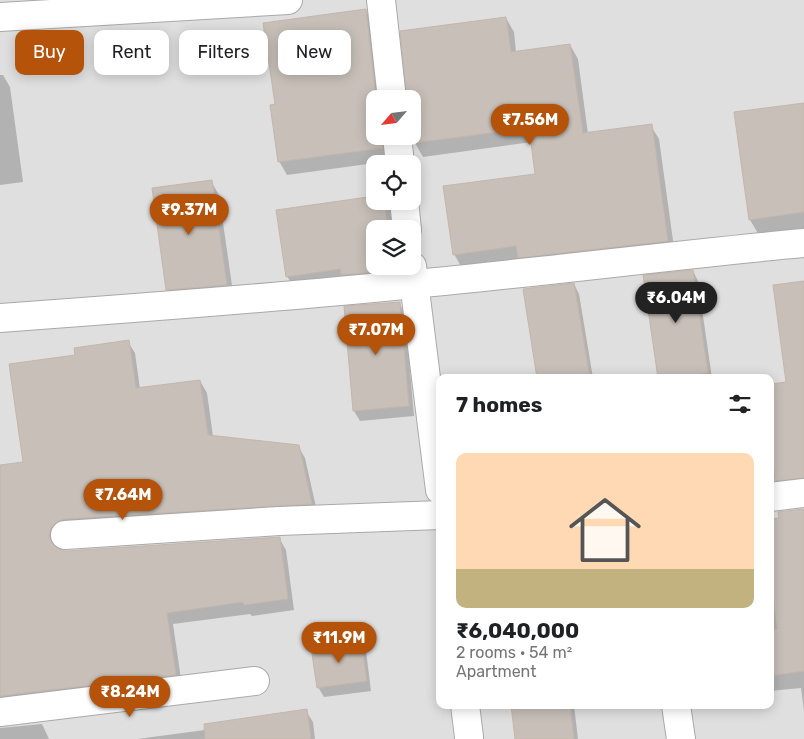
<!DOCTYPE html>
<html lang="en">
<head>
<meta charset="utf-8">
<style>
	body { margin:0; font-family:Rubik,sans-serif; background:#f2f2f2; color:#202124; height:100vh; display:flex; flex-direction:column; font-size:19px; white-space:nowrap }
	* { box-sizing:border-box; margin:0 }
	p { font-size:16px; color:#757577 }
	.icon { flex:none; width:28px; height:28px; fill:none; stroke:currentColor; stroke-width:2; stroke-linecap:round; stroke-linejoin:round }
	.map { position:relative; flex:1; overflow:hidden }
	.panel { position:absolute; left:436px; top:374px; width:338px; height:335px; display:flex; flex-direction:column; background:#fff; border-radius:10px; box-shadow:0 2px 12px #0003 }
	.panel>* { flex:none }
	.hud { position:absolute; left:15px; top:30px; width:346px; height:45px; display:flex; gap:10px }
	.needle { width:32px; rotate:242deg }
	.buttons { position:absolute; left:366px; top:90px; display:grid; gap:10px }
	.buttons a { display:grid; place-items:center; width:55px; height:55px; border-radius:10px; background:#fff; box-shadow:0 2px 12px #0003; font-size:25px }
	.price { position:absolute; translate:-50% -42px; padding:0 11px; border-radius:18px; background:#b45309; color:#fff; font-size:16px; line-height:32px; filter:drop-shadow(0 1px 2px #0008) }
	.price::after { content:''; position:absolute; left:50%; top:30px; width:15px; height:11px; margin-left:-8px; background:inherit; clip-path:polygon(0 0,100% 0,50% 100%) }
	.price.selected { background:#222; color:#fff }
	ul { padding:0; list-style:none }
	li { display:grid; align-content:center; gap:10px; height:265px; padding:0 20px }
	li+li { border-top:1px solid #e0e0e0 }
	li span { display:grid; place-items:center; height:155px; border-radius:10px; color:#555 }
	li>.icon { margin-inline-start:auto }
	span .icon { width:90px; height:90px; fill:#fffc; stroke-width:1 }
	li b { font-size:21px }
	h2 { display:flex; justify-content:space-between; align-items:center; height:60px; padding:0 20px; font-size:21px }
	.tag { padding:0 18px; border-radius:10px; background:#fff; box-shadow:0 2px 12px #0003; font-size:18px; line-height:45px }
	.tag.selected { background:#b45309; color:#fff }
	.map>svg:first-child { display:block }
	.residential { fill:#e0dfdf; fill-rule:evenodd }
	.shadow { fill:#0003 }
	.building { fill:#c7bfb8; stroke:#c4b6ab }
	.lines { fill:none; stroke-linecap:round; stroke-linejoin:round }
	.minor-casing { stroke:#a9a9a9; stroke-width:30 }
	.minor { stroke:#fff; stroke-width:28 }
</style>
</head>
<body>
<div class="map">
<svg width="804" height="739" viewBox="0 0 804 739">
	<rect width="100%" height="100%" fill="#f2efe9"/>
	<path class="residential" d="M0,0h804v739h-804zM375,99h37v37h-37zM375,164h37v37h-37zM375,229h37v37h-37zM440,378h330v327h-330z"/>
	<g class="shadow">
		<path d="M366,11l8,13 8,75h-7v37h22l-7,25 -103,14 -8,-14 -3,-56z"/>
		<path d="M506,18l8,14 2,20 54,-7 8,14 10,75 63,-8 8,13 16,116 -213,13 -8,-14 82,-79 -4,-33 -109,15 -8,-14 -3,-8v-36z"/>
		<path d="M0,75h3l7,12 13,95 -23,3z"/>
		<path d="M804,104v124l-45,7 -9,-15z"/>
		<path d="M211,181l8,14 15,104 -58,5 -8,-14z"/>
		<path d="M375,197v4h10l5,9 3,19h-18v37h23l3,18 -106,6 -8,-14z"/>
		<path d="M693,271l5,10 14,97h-53z"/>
		<path d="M804,282v211l-19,2 -9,-15 -6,-61v-34l18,-1z"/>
		<path d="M574,284l5,10 14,84h-54z"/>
		<path d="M399,303l6,10 9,103 -54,5 -6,-10z"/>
		<path d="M128,342l7,11 5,36 60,-8 7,12 6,43 85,10 7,12 13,58 -261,25 -1,7 9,4 214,-14 7,12 8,60 -42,6 -2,-2 -77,10 9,62 -182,24v-244l24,-3 52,-107z"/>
		<path d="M804,510v201l-3,-23 -31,3v-171l10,-2z"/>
		<path d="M360,642l6,9 5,40 -47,6 -6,-10z"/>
		<path d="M512,705h62l4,34h-62z"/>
		<path d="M306,711l7,11 2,17h-178l113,-15z"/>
		<path d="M42,724l7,15h-49v-11z"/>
	</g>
	<g class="building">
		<path d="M366,9l10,90 -1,37h7l1,12 -105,14 -8,-57 5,-1 -12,-81z"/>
		<path d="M506,17l5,35 59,-8 13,89 69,-9 16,117 -150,17 -2,-12 -63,9 -10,-69 92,-12 -6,-46 -115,15 -2,-44h-5l-7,-68z"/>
		<path d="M804,103v109l-55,8 -15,-108z"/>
		<path d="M212,180l15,105 -61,5 -14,-102z"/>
		<path d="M375,196v5h9l4,28h-13v43l-34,3 -1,-6 -54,8 -10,-67z"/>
		<path d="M693,270l15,103 -36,5h-14l-15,-103z"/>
		<path d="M804,281v197l-29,3 -5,-50v-47l16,-2 -13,-97z"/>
		<path d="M574,283l16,95h-53l-14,-89z"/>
		<path d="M400,302l9,104 -56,5 -9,-105z"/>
		<path d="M129,340l7,48 64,-8 8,55 91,10 13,59 -248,15 -7,3 -6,6 -2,8 3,7 6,6 8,2 214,-14 8,62 -44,6 -1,-3 -76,11 9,62 -176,21v-231l23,-3 -14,-98 66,-9 -1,-7z"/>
		<path d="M804,509v162l-34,5v-46l7,-1 -7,-53v-57l9,-1 -1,-6z"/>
		<path d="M361,640l6,41 -50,7 -6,-41z"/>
		<path d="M511,705h59l4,34h-59z"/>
		<path d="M307,709l4,30h-106l-1,-15z"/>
	</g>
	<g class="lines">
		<defs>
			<g id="minor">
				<path d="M381,0l11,99"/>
				<path d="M0,17l288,-17"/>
				<path d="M397,136l3,28"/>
				<path d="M404,201l3,28"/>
				<path d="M412,266l28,224"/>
				<path d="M0,318c138,-10 275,-20 413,-34 130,-12 260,-29 391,-41"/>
				<path d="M770,497l34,-4"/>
				<path d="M65,535l214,-14 161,-6"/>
				<path d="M465,705l4,32"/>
				<path d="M676,705l5,34"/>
				<path d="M0,712l255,-31"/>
			</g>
		</defs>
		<use href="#minor" class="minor-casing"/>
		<use href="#minor" class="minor"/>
	</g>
</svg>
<div class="buttons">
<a><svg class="needle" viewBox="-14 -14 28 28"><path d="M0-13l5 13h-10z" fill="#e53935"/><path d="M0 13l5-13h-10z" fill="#757577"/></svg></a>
<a><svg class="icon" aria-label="locate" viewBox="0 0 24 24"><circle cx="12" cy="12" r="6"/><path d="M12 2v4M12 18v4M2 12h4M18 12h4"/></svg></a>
<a><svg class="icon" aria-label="layers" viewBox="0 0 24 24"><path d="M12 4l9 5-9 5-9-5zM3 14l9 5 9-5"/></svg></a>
</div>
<b class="price" style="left:530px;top:146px">₹7.56M</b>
<b class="price" style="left:189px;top:236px">₹9.37M</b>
<b class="price selected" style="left:676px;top:324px">₹6.04M</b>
<b class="price" style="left:376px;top:356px">₹7.07M</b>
<b class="price" style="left:123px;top:521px">₹7.64M</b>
<b class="price" style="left:339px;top:664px">₹11.9M</b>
<b class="price" style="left:130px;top:718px">₹8.24M</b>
<div class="hud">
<a class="tag selected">Buy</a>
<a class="tag">Rent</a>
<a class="tag">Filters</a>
<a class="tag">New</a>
</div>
<section class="panel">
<h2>7 homes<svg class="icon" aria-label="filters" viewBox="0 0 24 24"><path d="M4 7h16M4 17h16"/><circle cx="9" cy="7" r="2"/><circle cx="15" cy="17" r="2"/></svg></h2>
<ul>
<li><span style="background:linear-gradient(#ffd9b3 75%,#c2b280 0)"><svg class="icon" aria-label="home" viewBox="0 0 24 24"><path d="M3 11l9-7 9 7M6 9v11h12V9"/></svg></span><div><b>₹6,040,000</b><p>2 rooms · 54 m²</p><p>Apartment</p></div></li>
</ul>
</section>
</div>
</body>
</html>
